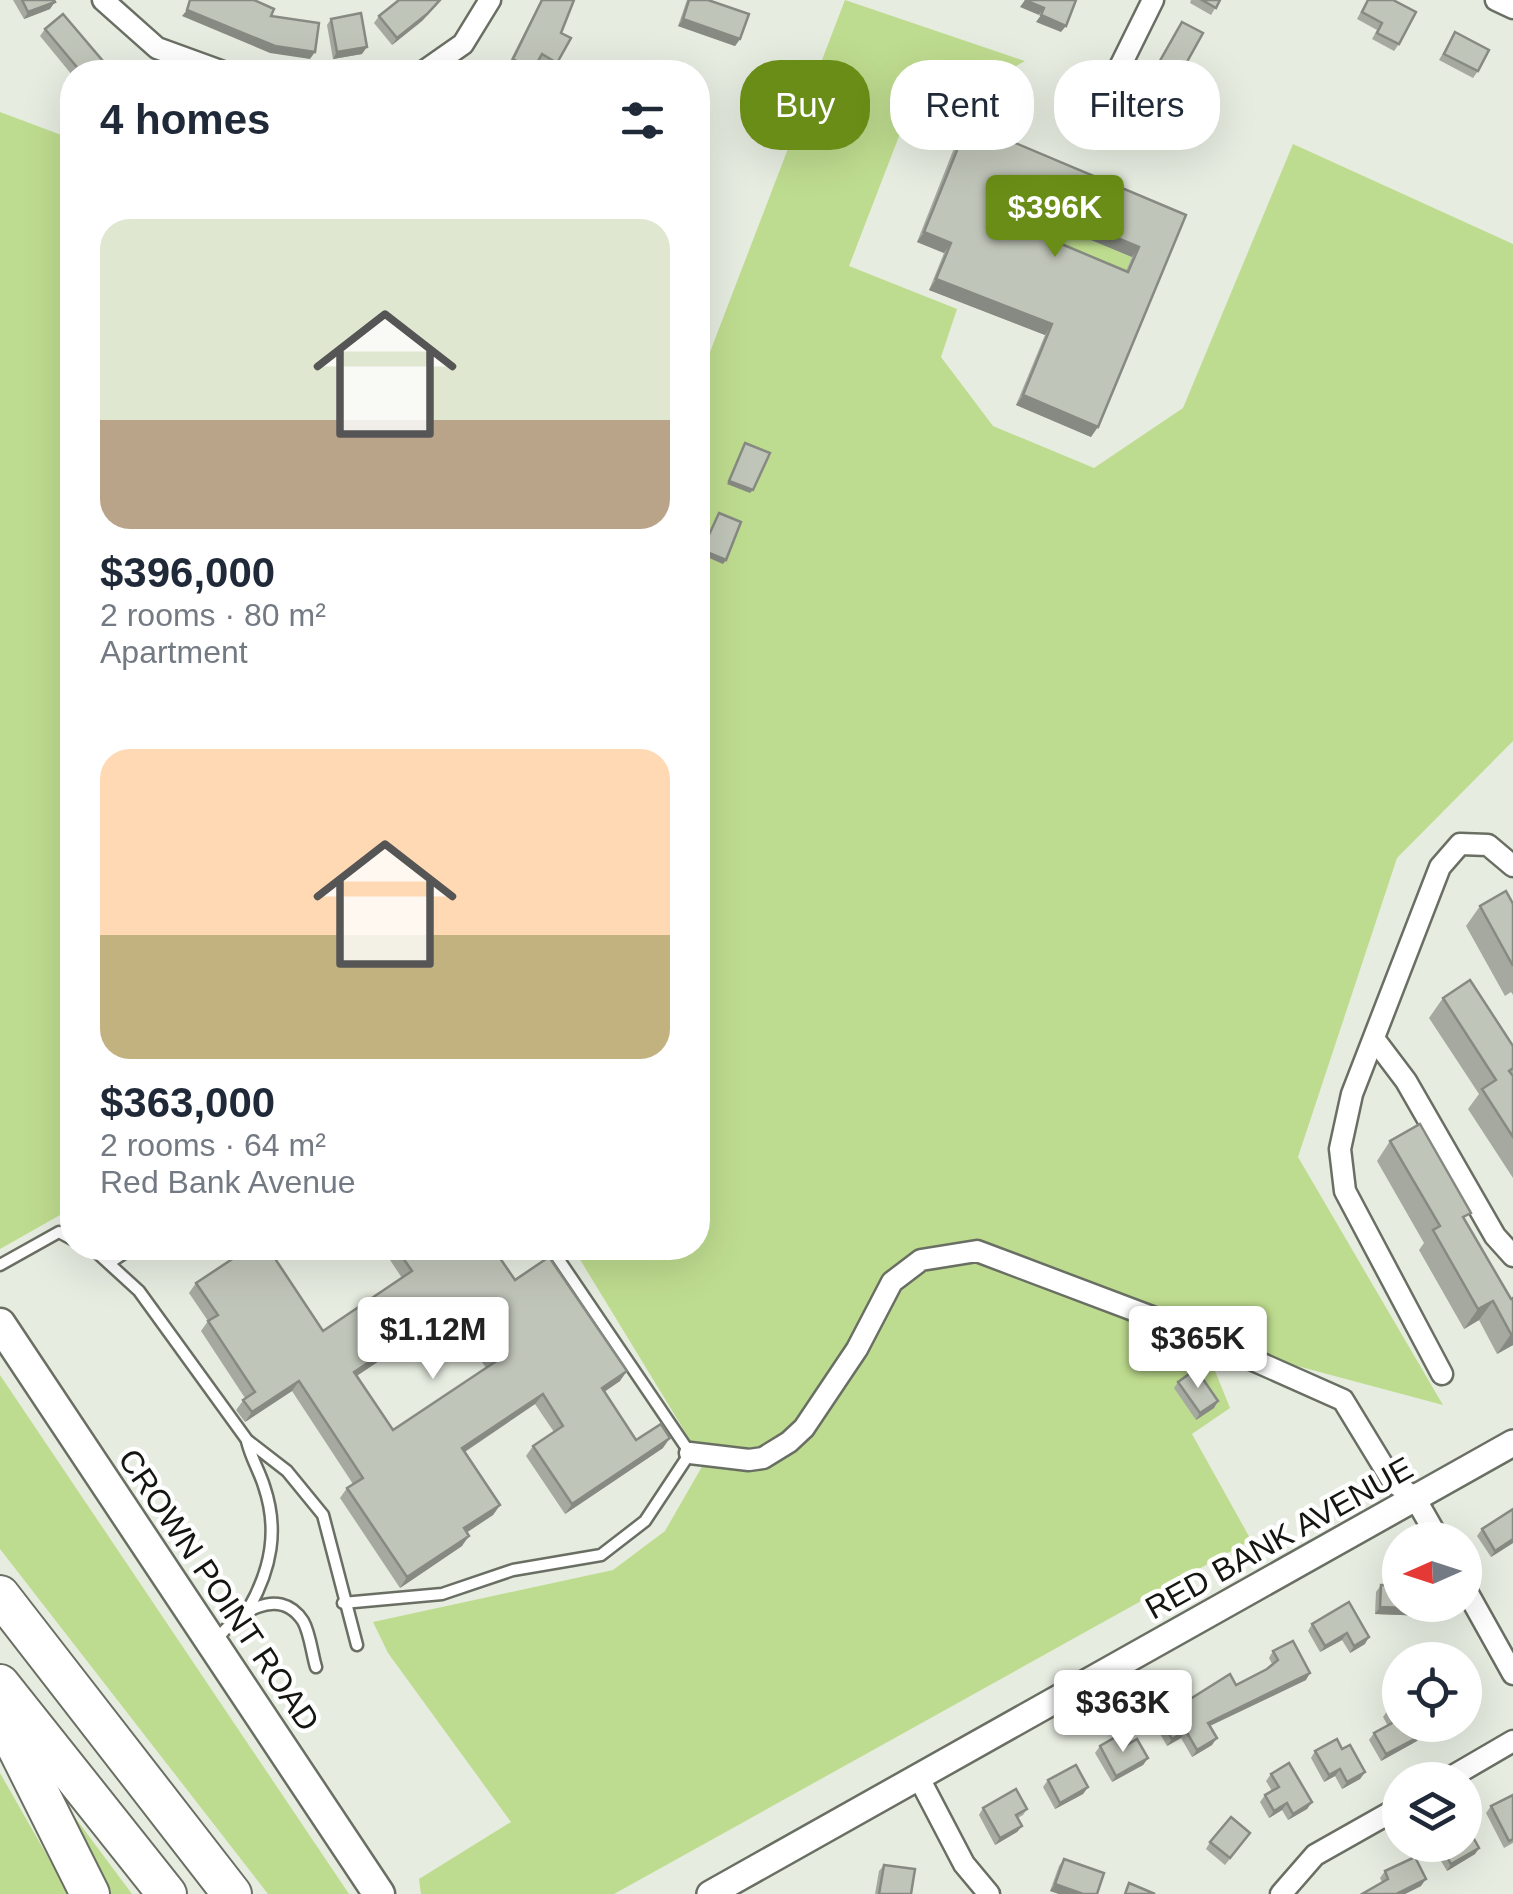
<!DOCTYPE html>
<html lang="en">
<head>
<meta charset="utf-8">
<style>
	body { margin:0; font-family:Helvetica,sans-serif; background:#f2f2f3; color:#1f2937; height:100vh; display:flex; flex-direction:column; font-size:38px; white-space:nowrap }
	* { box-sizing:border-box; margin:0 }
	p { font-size:32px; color:#747a83 }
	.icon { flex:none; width:55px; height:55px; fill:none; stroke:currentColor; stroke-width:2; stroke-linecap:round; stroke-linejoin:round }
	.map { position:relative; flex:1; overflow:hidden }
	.details { position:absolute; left:60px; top:60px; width:650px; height:1200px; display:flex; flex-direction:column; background:#fff; border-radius:40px; box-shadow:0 10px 40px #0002 }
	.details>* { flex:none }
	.guide { position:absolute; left:740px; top:60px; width:622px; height:90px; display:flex; gap:20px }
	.needle { width:65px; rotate:267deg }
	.fabs { position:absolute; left:1382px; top:1522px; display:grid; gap:20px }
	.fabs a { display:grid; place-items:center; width:100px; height:100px; border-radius:50%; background:#fff; box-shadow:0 10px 40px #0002; font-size:50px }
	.price { position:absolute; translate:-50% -85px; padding:0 22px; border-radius:10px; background:#fff; color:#222; font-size:32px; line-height:65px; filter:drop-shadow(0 2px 5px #0008) }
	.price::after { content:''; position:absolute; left:50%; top:60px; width:30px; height:22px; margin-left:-15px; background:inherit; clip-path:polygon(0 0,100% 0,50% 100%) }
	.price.on { background:#698d16; color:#fff }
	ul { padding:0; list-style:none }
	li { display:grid; align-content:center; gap:20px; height:530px; padding:0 40px }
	li span { display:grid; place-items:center; height:310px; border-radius:30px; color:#555 }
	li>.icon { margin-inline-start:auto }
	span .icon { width:180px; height:180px; fill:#fffc; stroke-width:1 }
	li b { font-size:42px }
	h2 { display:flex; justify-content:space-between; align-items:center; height:120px; padding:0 40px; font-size:42px }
	.chip { padding:0 35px; border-radius:40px; background:#fff; box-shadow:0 10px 40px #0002; font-size:35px; line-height:90px }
	.chip.on { background:#698d16; color:#fff }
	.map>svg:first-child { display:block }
	.green { fill:#bedc8f }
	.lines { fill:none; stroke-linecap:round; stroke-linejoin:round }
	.service-casing { stroke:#6a6f64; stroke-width:15 }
	.minor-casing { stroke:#6a6f64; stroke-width:25 }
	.tertiary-casing { stroke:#6a6f64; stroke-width:30 }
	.secondary-casing { stroke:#6a6f64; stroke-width:35 }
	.motorway-casing { stroke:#6a6f64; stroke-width:42 }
	.service { stroke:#fff; stroke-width:10 }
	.minor { stroke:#fff; stroke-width:20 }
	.tertiary { stroke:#fff; stroke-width:25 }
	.secondary { stroke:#fff; stroke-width:30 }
	.motorway { stroke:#fff; stroke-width:38 }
	.wall { fill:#a5a99f; fill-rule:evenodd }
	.shaded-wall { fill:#868a82 }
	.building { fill:#c0c5b9; stroke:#868a82; stroke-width:2.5; fill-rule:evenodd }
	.labels { text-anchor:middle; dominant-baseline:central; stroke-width:9; stroke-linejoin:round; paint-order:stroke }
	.street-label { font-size:32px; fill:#141611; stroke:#fff }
</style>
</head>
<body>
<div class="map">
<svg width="1513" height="1894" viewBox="0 0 1513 1894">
	<rect width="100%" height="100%" fill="#e6ece0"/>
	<g class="green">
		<path d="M845,0l180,61 -124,70 -52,135 108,43 -16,48 52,69 101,42 89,-60 110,-264 220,100v497l-116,117 -99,299 145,248 -240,-64 27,67 -38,26 59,106 -637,354h-193l-2,-15 92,-57 -123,-169 -15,-31 240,-52 52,-39 39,-68 -131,-215h125v-890l12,-6z"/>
		<path d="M0,112l72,27v1047l-10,7 7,17 -69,39z"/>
		<path d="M1062,228l70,29 -11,26 -70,-29z"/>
		<path d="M0,1375l349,519h-81l-268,-345z"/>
		<path d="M0,1773l69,121h-69z"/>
		<path d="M56,1792l76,102h-23z"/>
	</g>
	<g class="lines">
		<defs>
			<g id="service">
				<path d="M92,1248l47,43 108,149 40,31 36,44 34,130"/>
				<path d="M109,1263l23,-15"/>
				<path d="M0,1265l59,-33 13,7"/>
				<path d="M247,1441c4,17 12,29 17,45 15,44 7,83 -15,122"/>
				<path d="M343,1603l99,-9 71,-24 88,-15 44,-34 45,-68 -139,-205"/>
				<path d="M217,1639c18,-23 61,-56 86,-18 7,12 9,33 13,46"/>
			</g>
			<g id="minor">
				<path d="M103,0l54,48 66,24"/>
				<path d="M1496,0l17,8"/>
				<path d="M423,72l40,-28 27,-44"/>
				<path d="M1103,101l50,-101"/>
				<path d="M1375,1040l31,41 89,155 18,20"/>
				<path d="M1442,1374l-97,-183 -5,-42 12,-55 88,-227 20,-23 28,1 25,21"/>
				<path d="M690,1453l59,7 14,-2 26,-16 15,-14 53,-79 35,-67 29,-22 56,-9 204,77 162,72 50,82 22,16 24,42"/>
				<path d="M1465,1588l48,86"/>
				<path d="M919,1778l45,86 25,30"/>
				<path d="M1446,1780l67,-39"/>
				<path d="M1281,1894l34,-39 85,-48"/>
			</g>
			<path id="tertiary" d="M710,1894l803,-451"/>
			<path id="secondary" d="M0,1324l379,570"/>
			<g id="motorway">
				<path d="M0,1595l232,299"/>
				<path d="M0,1684l167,210"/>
				<path d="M0,1714l90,180"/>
			</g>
		</defs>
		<use href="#service" class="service-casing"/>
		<use href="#minor" class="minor-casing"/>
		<use href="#tertiary" class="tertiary-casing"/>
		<use href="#secondary" class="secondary-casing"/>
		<use href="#motorway" class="motorway-casing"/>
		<use href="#service" class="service"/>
		<use href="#minor" class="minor"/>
		<use href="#tertiary" class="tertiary"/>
		<use href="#secondary" class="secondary"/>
		<use href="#motorway" class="motorway"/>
	</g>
	<g class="wall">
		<path d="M13,0h41l-4,9 -26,10z"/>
		<path d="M399,0h42l-19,21 -30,24 -18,-22 5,-7z"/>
		<path d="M541,0h33l-13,33 -4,30 -5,7 -14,-8 -7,10h-10l-13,-7z"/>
		<path d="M687,0h21l32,39 -5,7 -57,-20z"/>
		<path d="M1191,0h29l-9,15 -21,-12z"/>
		<path d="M1367,0h26l6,44 -5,7 -22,-12 5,-9 -20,-11z"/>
		<path d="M331,19l31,35 -29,5 -6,-34z"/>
		<path d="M1182,22l-4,56 -5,7 -21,-12z"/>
		<path d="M45,29l58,32 16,11h-47v3l-32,-39z"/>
		<path d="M1455,32l23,39 -5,7 -34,-18z"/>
		<path d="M968,123l218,92 -95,222 -75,-32 29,-70 -116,-45 15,-37 -27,-11 43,-109zM1065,229l67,28 -6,14 -67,-28z"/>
		<path d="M1513,904v91l-2,-3 -6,4 -39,-70 14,-20z"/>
		<path d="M1443,998l70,48v132l-45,-69 11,-15 -50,-76z"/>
		<path d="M1390,1141l75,80 46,78 2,46 -16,9 -18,-34 -15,9 -45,-79 5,-7 -47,-82z"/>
		<path d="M382,1248h111l22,32 105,101 -16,11 32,48 27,8 -98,66 -39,-58 7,-10 21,-14 -19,-28 -70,48 35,53 -7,10 -26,17 -5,14 -62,42 -60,-90 7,-10 6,-4 -61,-93 -47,31 -9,-12 9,-12 -44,-67 7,-10 -19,-28 7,-10 127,48 79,-53zM450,1314l36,54 -93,62 -36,-54 34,-23 3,5 13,-9 7,-11z"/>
		<path d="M1178,1382l40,19 -4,7 -18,12 -22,-32z"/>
		<path d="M1482,1529l31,14 -22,14 -14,-21z"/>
		<path d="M1381,1585l49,24 -4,7 -51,-2 1,-22z"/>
		<path d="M1349,1602l16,42 -15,9 -8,-13 -22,12 -12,-21 4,-7z"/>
		<path d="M1273,1651l33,29 -96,46 2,19 -20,12 -11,-19 -14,8 -12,-21 5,-7 76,-33 31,-16 5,-5 -3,-6z"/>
		<path d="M1388,1710l29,31 -36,20 -12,-21 5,-7 14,-7 -5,-9z"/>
		<path d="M1100,1746h25l23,12 -5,7 -31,17 -17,-29z"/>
		<path d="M1342,1749l23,23 -5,7 -18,10 -7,-13 -11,6 -13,-24 4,-7z"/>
		<path d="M1271,1774l41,28 -5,7 -19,11 -6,-10 -13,8 -9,-16 5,-7 7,-4 -6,-10z"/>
		<path d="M1048,1780l40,7 -5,7 -28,15 -12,-22z"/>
		<path d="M1513,1795v48l-9,5 -18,-35 5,-7z"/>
		<path d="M983,1808l44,1 -4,6 -5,3 4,8 -5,6 -22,13 -16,-30z"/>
		<path d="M1250,1833l-25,32 -19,-16 4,-7z"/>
		<path d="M1439,1845h26l14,3 -4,6 -28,17 -12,-20z"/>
		<path d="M1064,1859l33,35h-38l-9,-3 9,-25z"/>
		<path d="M884,1865l27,29h-36l4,-23z"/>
		<path d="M1385,1871l36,15 -16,8h-43l20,-12 -2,-4z"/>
	</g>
	<g class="shaded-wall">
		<path d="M440,0h1l-19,21 -30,24 5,-7z"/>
		<path d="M1025,0l19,8 -5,7 -19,-8z"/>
		<path d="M55,2l-5,7 -26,10 4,-7z"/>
		<path d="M187,10l128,42 -5,7 -40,-6 -88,-37z"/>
		<path d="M1041,15l25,11 -5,6 -25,-10z"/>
		<path d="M683,19l57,20 -5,7 -57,-20z"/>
		<path d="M367,47l-5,7 -29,5 4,-7z"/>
		<path d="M1069,218l70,29 -7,10 -70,-29z"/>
		<path d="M924,232l27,11 -7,10 -27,-11z"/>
		<path d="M936,279l116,45 -7,11 -116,-45z"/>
		<path d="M1023,395l75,32 -7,10 -75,-32z"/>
		<path d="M729,481l24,9 -3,3 -23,-9z"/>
		<path d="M702,550l24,10 -3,4 -23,-10z"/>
		<path d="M1493,1301l-14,19 -15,9 14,-20z"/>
		<path d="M457,1304l-7,10 -46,30 8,-10z"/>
		<path d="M1513,1333v12l-16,9 14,-20z"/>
		<path d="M414,1338l-7,11 -13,9 7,-11z"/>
		<path d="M398,1343l-7,10 -44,29 7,-10z"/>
		<path d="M627,1371l-7,10 -25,17 7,-10z"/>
		<path d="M299,1381l-7,10 -47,31 7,-10z"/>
		<path d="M543,1394l-8,10 -80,54 7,-10z"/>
		<path d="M1218,1401l-4,7 -18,12 4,-7z"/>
		<path d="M670,1438l-7,10 -98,66 7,-10z"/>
		<path d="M500,1505l-7,10 -36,24 7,-11z"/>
		<path d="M469,1536l-7,10 -62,42 7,-11z"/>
		<path d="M1513,1539v4l-22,14 4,-6z"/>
		<path d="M1380,1607l50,2 -4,7 -51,-2z"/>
		<path d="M1347,1633l-5,7 -22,12 5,-6z"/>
		<path d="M1369,1637l-4,7 -15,9 4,-7z"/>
		<path d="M1310,1673l-4,7 -103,49 5,-6z"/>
		<path d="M1186,1731l-5,7 -14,8 5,-7z"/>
		<path d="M1422,1735l-5,6 -36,20 5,-7z"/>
		<path d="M1217,1738l-5,7 -20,12 5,-7z"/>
		<path d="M1148,1758l-5,7 -31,17 4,-6z"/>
		<path d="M1340,1769l-5,7 -11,6 5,-7z"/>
		<path d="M1365,1772l-5,7 -18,10 5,-7z"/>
		<path d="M1088,1787l-5,7 -28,15 5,-6z"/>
		<path d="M1312,1802l-5,7 -19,11 5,-6z"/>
		<path d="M1287,1803l-5,7 -13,8 5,-7z"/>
		<path d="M1022,1826l-5,6 -22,13 5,-7z"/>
		<path d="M1479,1848l-4,6 -28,17 4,-7z"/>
		<path d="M1426,1879l-5,7 -16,8h-9z"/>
		<path d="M1055,1884l28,10h-24l-9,-3z"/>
	</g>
	<g class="building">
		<path d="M22,0h32l1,2 -27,10z"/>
		<path d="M190,0h64l20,9 -3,7 48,7 -4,29 -40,-6 -88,-36z"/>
		<path d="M399,0h41l-13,14 -30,24 -18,-22z"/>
		<path d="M542,0h32l-13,33 10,5 -14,25 -15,-9 -9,16 -20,-11z"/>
		<path d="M689,0h19l41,14 -9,25 -57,-20z"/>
		<path d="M1025,0h51l-10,26 -25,-11 3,-7z"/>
		<path d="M1202,0h18l-4,8z"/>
		<path d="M1368,0h25l23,12 -17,32 -22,-11 5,-10 -20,-11z"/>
		<path d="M361,13l6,34 -30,5 -6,-33z"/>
		<path d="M63,14l40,47 16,11h-38l-36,-43z"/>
		<path d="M1182,22l21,11 -25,45 -21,-12z"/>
		<path d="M1455,32l34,18 -11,21 -34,-17z"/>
		<path d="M968,123l218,92 -88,212 -75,-32 29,-71 -116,-45 15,-36 -27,-11zM1069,218l70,29 -11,25 -69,-29z"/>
		<path d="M745,443l25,10 -17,37 -24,-9z"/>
		<path d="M719,513l22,9 -15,38 -24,-10z"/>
		<path d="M1506,891l7,13v62l-33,-60z"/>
		<path d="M1470,980l43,66v22l-4,3 4,5v61l-31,-48 14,-9 -53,-82z"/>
		<path d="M1420,1124l51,89 -8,4 48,82 2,-1v35l-2,1 -18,-33 -15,8 -45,-79 7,-4 -50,-85z"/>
		<path d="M249,1248h19l55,83 89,-60 -16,-23h97l22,32 34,-23 78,114 -25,17 34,52 25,-16 9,14 -98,66 -39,-58 30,-20 -20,-32 -81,54 38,57 -36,23 5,8 -62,41 -60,-89 16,-10 -64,-97 -47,31 -9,-12 12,-8 -47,-71 10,-6 -22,-32zM457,1304l38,58 -102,68 -39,-58 44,-29 3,4 13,-9 -2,-4z"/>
		<path d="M1196,1369l22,32 -18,12 -22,-31z"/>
		<path d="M1513,1509v30l-18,12 -13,-22z"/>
		<path d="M1381,1585l19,1v19h30v4l-50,-2z"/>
		<path d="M1349,1602l20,35 -15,9 -7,-13 -22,13 -13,-22z"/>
		<path d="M1293,1641l17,32 -102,50 9,15 -20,12 -11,-19 -14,8 -12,-21 70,-44 6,11 31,-16 11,-9 -5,-9z"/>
		<path d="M1465,1684l9,16 -9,5z"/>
		<path d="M1400,1704v21h17l5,10 -36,19 -12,-21 20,-11 -6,-12z"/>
		<path d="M1119,1735l6,11 12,-7 11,19 -32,18 -16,-30z"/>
		<path d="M1337,1739l5,10 8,-4 15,27 -18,10 -7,-13 -11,6 -14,-24z"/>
		<path d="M1289,1763l23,39 -19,12 -6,-11 -13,8 -9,-16 14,-8 -8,-13z"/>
		<path d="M1076,1765l12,22 -28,16 -12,-23z"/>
		<path d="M1016,1789l11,20 -11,6 6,11 -22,12 -17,-30z"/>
		<path d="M1513,1795v44l-4,2 -18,-35z"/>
		<path d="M1231,1817l19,16 -20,25 -20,-16z"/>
		<path d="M1468,1828l11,20 -28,16 -11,-19h25v-16z"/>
		<path d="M1415,1857l11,22 -30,15h-34l26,-15 -3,-8z"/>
		<path d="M1064,1859l40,14 -7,21h-14l-28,-10z"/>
		<path d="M884,1865l31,4 -4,25h-32z"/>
		<path d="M1129,1883l26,11h-30z"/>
	</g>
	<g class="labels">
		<g class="street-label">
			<text transform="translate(1279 1538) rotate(-29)">RED BANK AVENUE</text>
			<text transform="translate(219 1590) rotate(56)">CROWN POINT ROAD</text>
		</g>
	</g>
</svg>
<div class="fabs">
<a><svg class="needle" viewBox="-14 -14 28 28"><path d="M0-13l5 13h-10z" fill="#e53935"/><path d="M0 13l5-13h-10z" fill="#747a83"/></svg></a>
<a><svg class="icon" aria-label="locate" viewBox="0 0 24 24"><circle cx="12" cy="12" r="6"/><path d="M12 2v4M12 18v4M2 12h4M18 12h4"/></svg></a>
<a><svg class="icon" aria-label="layers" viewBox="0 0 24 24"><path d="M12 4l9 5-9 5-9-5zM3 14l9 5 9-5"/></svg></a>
</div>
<b class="price on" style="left:1055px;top:260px">$396K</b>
<b class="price" style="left:433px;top:1382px">$1.12M</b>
<b class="price" style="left:1198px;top:1391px">$365K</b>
<b class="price" style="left:1123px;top:1755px">$363K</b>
<div class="guide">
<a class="chip on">Buy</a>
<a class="chip">Rent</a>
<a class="chip">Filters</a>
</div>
<section class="details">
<h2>4 homes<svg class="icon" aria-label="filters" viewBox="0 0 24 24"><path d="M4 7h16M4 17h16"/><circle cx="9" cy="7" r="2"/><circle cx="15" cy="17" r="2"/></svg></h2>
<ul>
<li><span style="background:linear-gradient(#dfe7d0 65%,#b9a48a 0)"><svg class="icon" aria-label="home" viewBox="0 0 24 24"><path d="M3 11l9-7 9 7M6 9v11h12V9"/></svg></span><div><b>$396,000</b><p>2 rooms · 80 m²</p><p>Apartment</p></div></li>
<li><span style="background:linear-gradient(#ffd9b3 60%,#c2b280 0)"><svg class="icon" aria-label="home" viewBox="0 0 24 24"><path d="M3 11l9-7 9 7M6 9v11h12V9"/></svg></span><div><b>$363,000</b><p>2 rooms · 64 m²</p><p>Red Bank Avenue</p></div></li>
</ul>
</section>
</div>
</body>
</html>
